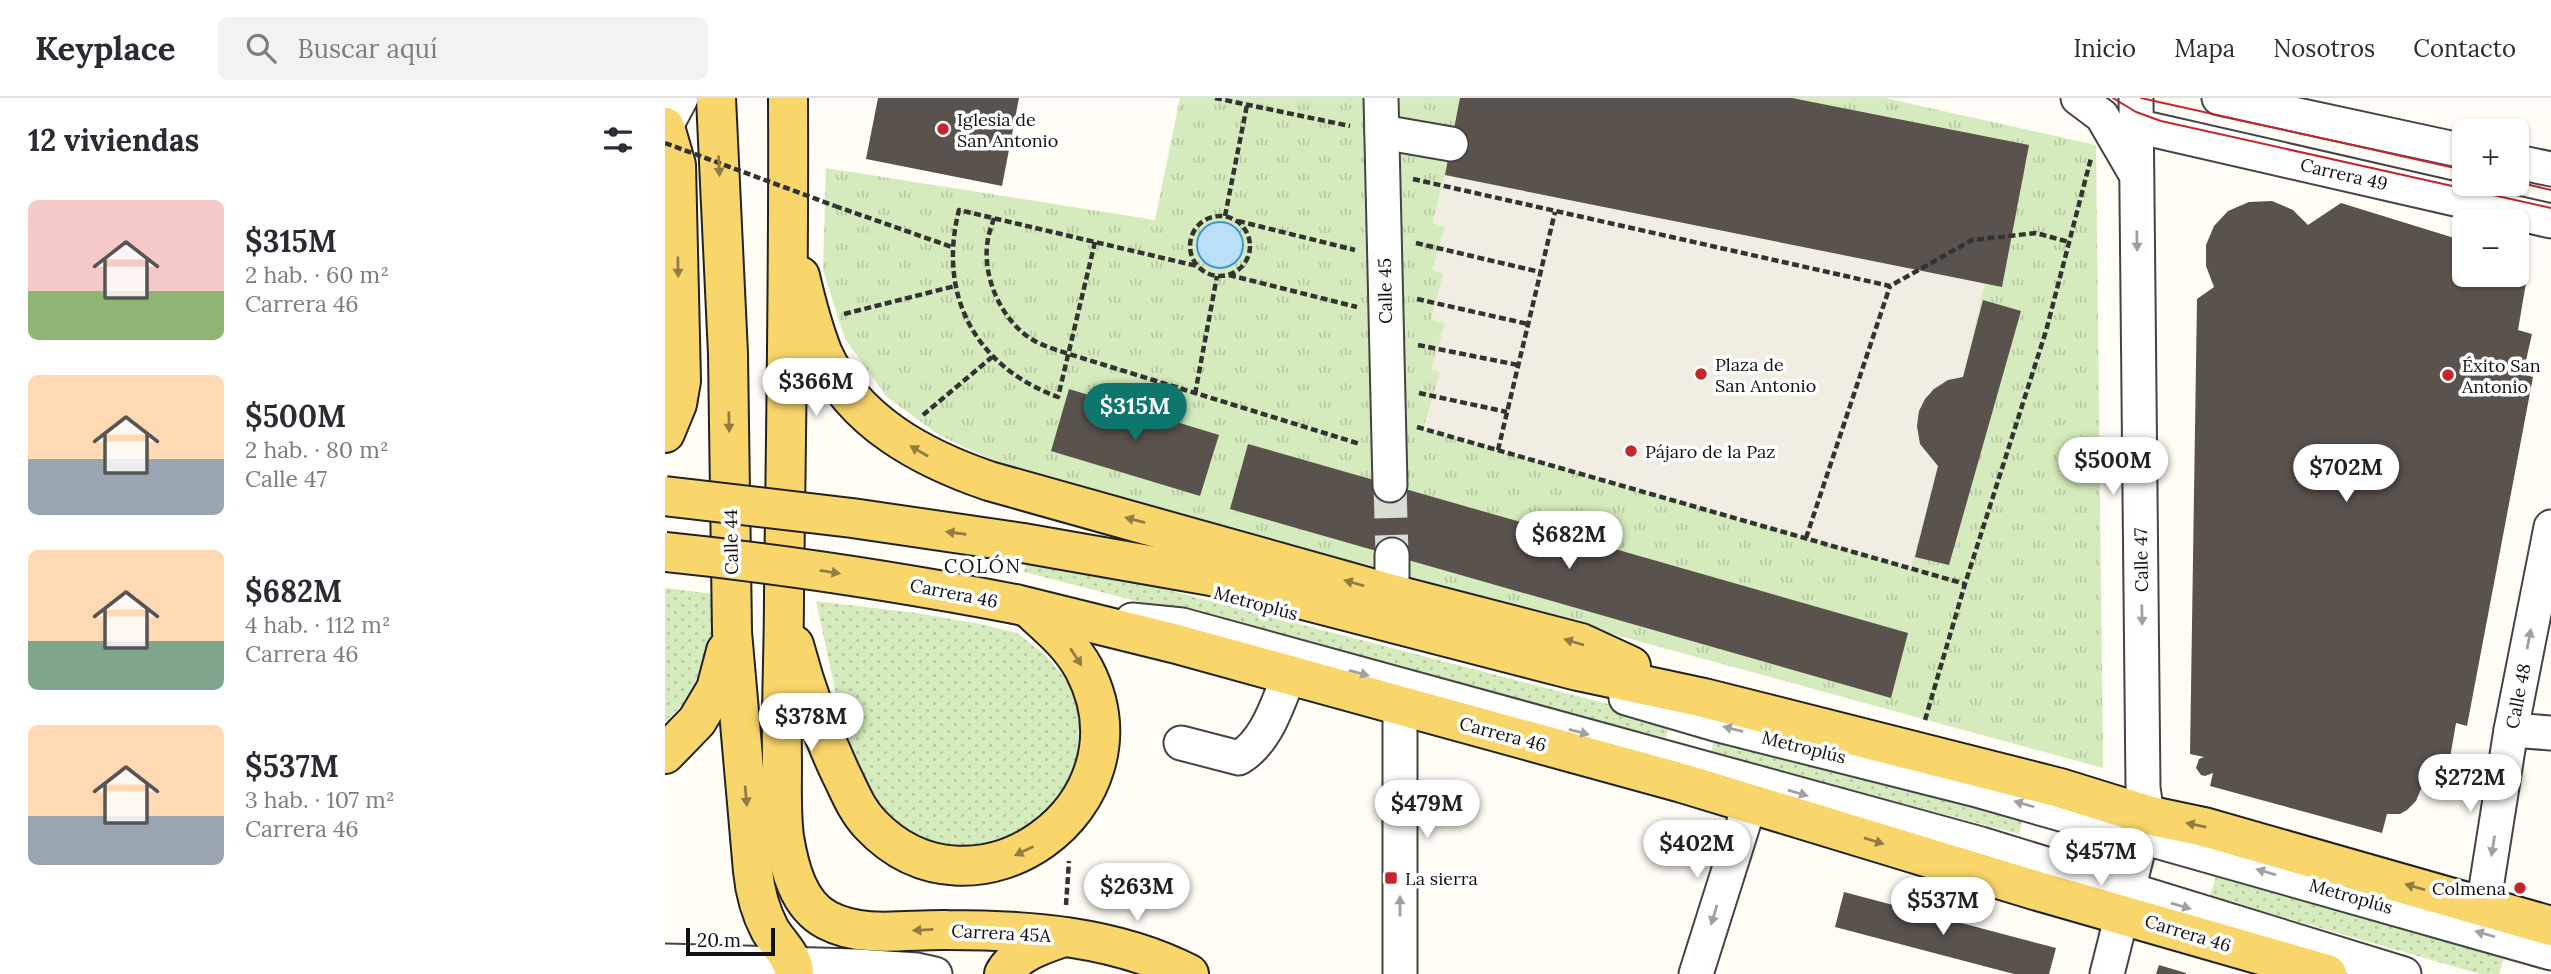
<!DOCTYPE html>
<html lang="es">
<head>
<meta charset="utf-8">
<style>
	body { margin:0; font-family:Lora,serif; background:#f2f2f3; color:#2b2b33; height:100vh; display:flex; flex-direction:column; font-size:26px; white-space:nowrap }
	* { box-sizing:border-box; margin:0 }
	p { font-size:23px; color:#7c7c81 }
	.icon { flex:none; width:38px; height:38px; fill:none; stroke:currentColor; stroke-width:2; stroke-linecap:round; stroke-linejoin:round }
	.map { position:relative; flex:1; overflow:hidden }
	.details { display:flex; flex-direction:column; background:#fff; width:665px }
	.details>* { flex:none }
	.fabs { position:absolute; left:1787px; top:21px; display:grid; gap:14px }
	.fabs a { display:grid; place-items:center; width:77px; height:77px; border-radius:10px; background:#fff; box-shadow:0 2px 5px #0004; font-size:35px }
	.scale { position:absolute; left:21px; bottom:18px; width:89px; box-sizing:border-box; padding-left:7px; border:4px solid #111; border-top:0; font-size:19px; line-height:24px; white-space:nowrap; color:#111; -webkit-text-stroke:5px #fff; paint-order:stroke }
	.price { position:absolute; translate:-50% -60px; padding:0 16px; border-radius:24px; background:#fff; color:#222; font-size:23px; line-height:46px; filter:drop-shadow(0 2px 4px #0008) }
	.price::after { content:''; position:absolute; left:50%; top:42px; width:21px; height:16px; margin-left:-10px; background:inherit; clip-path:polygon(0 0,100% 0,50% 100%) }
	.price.on { background:#0f766e; color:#fff }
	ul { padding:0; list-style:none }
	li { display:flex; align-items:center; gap:21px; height:175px; padding:0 28px }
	li span { display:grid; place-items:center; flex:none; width:196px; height:140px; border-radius:10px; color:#555 }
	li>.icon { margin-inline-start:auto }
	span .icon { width:84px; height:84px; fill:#fffc; stroke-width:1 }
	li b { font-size:30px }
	h2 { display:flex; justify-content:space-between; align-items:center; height:84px; padding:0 28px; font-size:30px }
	header { display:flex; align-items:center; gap:42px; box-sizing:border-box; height:98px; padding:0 35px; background:#fff; border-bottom:2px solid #e1e1e2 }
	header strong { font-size:33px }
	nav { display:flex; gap:38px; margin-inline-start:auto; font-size:24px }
	.search { width:490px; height:63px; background:#f2f2f3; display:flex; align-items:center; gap:18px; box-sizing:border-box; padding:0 24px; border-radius:10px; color:#7c7c81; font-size:26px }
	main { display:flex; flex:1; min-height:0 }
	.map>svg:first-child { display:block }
	.grass { fill:url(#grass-dots) }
	.park { fill:url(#park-tufts) }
	.plaza { fill:#f1ede2 }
	.water { fill:#b9e0f7; stroke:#3f96cf; stroke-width:2 }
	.building { fill:#5a524d }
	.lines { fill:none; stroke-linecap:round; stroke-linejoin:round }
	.minor-tunnel { stroke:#dbdad3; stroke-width:33; stroke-dasharray:33 17; stroke-linecap:butt }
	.minor-casing { stroke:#444; stroke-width:37 }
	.major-casing { stroke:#222; stroke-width:42 }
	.path { stroke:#333; stroke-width:4.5; stroke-dasharray:7 3.5; stroke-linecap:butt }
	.minor { stroke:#fff; stroke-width:33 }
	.major { stroke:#f9d66b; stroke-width:38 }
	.tram { stroke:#c4262e; stroke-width:2 }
	.major-bridge-casing { stroke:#222; stroke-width:42; stroke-linecap:butt }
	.path-bridge { stroke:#333; stroke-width:4.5; stroke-dasharray:7 3.5; stroke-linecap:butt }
	.major-bridge { stroke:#f9d66b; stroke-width:38 }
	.oneway { fill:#917d42 }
	.oneway2 { fill:#a0a0a0 }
	.poi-dot { fill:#c4262e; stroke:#fff; stroke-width:2.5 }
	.labels { text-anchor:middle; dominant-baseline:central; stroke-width:7; stroke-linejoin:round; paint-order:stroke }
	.poi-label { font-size:18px; fill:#111; stroke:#fff; text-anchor:start }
	.street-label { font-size:18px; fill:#111; stroke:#fff }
	.neighbourhood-label { font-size:19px; letter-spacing:2px; fill:#111; stroke:#fff }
</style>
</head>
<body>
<header>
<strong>Keyplace</strong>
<div class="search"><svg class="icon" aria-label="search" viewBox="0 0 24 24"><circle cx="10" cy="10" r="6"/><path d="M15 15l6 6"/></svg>Buscar aquí</div>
<nav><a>Inicio</a><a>Mapa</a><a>Nosotros</a><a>Contacto</a></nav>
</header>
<main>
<section class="details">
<h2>12 viviendas<svg class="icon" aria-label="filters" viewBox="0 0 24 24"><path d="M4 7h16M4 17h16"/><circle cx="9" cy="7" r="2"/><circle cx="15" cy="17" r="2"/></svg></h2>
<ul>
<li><span style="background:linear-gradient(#f6c9c9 65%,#8fb573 0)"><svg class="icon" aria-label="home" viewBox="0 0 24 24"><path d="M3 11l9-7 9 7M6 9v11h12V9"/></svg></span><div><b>$315M</b><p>2 hab. · 60 m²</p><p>Carrera 46</p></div></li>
<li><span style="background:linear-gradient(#ffd9b3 60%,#9aa5b1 0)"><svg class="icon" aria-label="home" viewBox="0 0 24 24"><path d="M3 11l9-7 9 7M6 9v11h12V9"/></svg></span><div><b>$500M</b><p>2 hab. · 80 m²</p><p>Calle 47</p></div></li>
<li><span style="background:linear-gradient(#ffd9b3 65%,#7fa58c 0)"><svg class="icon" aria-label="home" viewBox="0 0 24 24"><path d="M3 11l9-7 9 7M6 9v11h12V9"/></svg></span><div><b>$682M</b><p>4 hab. · 112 m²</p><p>Carrera 46</p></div></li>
<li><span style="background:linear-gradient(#ffd9b3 65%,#9aa5b1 0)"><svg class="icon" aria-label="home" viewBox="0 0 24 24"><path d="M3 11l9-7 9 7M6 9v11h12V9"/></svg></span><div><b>$537M</b><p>3 hab. · 107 m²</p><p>Carrera 46</p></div></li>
</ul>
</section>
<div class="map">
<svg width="1886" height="876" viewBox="0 0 1886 876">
	<defs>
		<pattern id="grass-dots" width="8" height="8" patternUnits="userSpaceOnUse" patternTransform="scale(1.75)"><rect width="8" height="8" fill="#d5ebbd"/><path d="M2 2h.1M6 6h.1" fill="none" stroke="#b6c8a1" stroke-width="1.8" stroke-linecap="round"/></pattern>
		<pattern id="park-tufts" width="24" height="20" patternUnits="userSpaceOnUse" patternTransform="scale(1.75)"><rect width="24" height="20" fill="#d5ebbd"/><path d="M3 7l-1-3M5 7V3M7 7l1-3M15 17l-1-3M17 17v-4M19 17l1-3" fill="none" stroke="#b6c8a1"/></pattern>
	</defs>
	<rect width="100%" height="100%" fill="#fffdf5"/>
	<g class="grass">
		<path d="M364,456l641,166 -4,18 -642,-166z"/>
		<path d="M0,490l57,7 -9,63 -27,43 -21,21z"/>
		<path d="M151,503l100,12 64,11 37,9 27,21 19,21 13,24 11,29 -2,31 -27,55 -107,48 -74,-55 -27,-47z"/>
		<path d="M1051,634l309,80 -6,22 -308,-81z"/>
		<path d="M1553,772l287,84 -6,20h-19l-270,-78z"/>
	</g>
	<path class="park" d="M515,0h705l211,47 7,623 -1044,-285 -57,-18 -63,-30 -52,-38 -42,-58 -22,-69 3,-102 329,52z"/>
	<path class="plaza" d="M780,77l540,108 -22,94 -15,3 -14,9 -9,10 -6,12 -2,15 3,18 18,22 -27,102 -488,-139 17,-57 -9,-3 14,-45 -14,-4 12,-46 -11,-4 13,-43 -13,-4z"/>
	<circle class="water" cx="555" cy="147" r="23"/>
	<g class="building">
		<path d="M213,0h141l-17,88 -136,-27z"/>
		<path d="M795,0h332l237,47 -27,142 -557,-112z"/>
		<path d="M1607,103l21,9 15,15 33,-22 123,38v34h53v-7l11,3 -10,59 14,4 -9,40 10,3 -66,349 -11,-3 -11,64 -22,-3 -7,17 -9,9 -7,4h-13l-5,19 -172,-47 3,-13 -8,3 -4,-1 -5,-7 3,-9 5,-2 -14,-3 7,-455 17,-12 -8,-21v-21l8,-19 14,-15 21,-9z"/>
		<path d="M1318,202l38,11 -72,254 -34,-8 23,-91 -18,-22 -3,-18 2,-15 6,-12 9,-10 14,-9 15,-3z"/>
		<path d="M404,291l150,46 -19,61 -149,-45z"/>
		<path d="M583,346l660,189 -17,65 -661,-189z"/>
		<path d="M1179,794l212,56 -7,26h-35l-179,-47z"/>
		<path d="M1494,867l27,8v1h-30z"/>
	</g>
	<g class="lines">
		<path class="minor-tunnel" d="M725,387l2,70"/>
		<defs>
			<g id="minor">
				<path d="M716,0l9,387"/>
				<path d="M1413,0l24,18 32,55"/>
				<path d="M1554,0l245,53"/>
				<path d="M1471,28l415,95"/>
				<path d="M0,30l16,-30"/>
				<path d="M717,34l69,12"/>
				<path d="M1852,64l34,7"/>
				<path d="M727,457v39"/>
				<path d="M467,522l50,5 799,219 423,130"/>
				<path d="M961,600l89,26 258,65 578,164"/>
				<path d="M735,609v267"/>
				<path d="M1846,632l40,3"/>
				<path d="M516,645l58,15c28,-17 38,-53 50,-82"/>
				<path d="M1818,809l28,-177 40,-203"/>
				<path d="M0,863l191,5 61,4 18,4"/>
				<path d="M1031,876l54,-171"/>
				<path d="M1442,876l40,-159 -4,-27 -7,-690"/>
			</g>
			<g id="major">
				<path d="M51,0l12,256 4,278 21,239c2,21 7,40 17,59 9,15 24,27 24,44"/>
				<path d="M123,0c1,166 -2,331 -4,497 0,56 -3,113 -2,169 0,24 -1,49 2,73 5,30 14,68 43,83 36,19 81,9 120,10 82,0 168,6 242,44"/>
				<path d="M135,178c6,26 13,53 23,78 31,68 99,104 166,127l403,113 189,49 50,23"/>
				<path d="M0,335l12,-29 4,-23 -5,-216 -11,-38"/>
				<path d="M358,445l188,33 367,95 126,27 356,90 87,27 57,12 347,99"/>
				<path d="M350,506l158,39 509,140 349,106 296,85"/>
				<path d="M129,547c12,45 27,87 47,129 9,18 15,35 29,50 104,111 285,-19 214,-155 -13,-24 -33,-41 -53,-59"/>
				<path d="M0,656l32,-33 19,-32 10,-38"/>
				<path d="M339,876c11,-21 39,-30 60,-37"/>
			</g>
		</defs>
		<use href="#minor" class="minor-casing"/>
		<use href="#major" class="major-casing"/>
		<g class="path">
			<path d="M550,0l135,28"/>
			<path d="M748,81l477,107 82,-46 64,-7 33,9"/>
			<path d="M170,108l117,41"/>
			<path d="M560,118l22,-111"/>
			<circle cx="555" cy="148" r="30"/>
			<path d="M329,120c-2,7 -5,14 -6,21 -7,36 13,82 45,101 10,6 24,10 36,14l291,90"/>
			<path d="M573,123l117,29"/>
			<path d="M430,144l-37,155c-82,-30 -121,-101 -99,-187l238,56"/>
			<path d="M751,145l124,29"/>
			<path d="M564,177l128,32"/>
			<path d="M752,201l111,25"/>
			<path d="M179,216l111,-28"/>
			<path d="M753,247l100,20"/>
			<path d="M754,295l88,19"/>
			<path d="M530,296l22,-118"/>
			<path d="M258,317l69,-58"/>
			<path d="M752,329l548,157"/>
			<path d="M833,352l57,-238"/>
			<path d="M1141,440l84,-252"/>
			<path d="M1260,622l40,-136 81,-253 45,-173"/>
			<path d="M401,807l3,-44"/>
		</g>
		<use href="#minor" class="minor"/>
		<use href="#major" class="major"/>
		<g class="tram">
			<path d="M1448,0l23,14 25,9 390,87"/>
			<path d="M1476,0l323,72"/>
			<path d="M1852,84l34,8"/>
		</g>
		<defs>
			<g id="major-bridge">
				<path d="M0,398l187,22 171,25"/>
				<path d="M0,454c118,12 234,30 350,52"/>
			</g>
		</defs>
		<use href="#major-bridge" class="major-bridge-casing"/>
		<path class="path-bridge" d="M0,45l170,63"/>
		<use href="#major-bridge" class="major-bridge"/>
	</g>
	<defs><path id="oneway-solid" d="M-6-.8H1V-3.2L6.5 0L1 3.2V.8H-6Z" transform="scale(1.75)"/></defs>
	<g class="oneway">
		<use href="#oneway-solid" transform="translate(54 68) rotate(87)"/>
		<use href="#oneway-solid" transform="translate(13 169) rotate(89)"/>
		<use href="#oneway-solid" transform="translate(64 324) rotate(89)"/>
		<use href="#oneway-solid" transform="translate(254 353) rotate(-150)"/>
		<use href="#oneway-solid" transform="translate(470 422) rotate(-165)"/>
		<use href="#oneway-solid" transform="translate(291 435) rotate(-172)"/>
		<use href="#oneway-solid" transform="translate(165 474) rotate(9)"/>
		<use href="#oneway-solid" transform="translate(689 485) rotate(-164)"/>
		<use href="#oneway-solid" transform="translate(909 544) rotate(-163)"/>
		<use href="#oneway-solid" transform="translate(411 559) rotate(57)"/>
		<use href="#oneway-solid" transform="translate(81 698) rotate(85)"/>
		<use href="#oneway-solid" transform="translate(1531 727) rotate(-168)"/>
		<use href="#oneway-solid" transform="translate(1209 743) rotate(17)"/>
		<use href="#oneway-solid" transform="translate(359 753) rotate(154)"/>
		<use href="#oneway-solid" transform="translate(1750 789) rotate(-164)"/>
		<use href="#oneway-solid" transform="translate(258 832) rotate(177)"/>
	</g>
	<g class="oneway2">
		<use href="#oneway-solid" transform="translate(1472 143) rotate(89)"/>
		<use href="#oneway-solid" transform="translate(1477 517) rotate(89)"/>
		<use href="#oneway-solid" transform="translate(1864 541) rotate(-79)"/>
		<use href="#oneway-solid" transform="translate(694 575) rotate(15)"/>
		<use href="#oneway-solid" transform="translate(1068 631) rotate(-166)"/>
		<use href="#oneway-solid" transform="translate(914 634) rotate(15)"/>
		<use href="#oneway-solid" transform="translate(1133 695) rotate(16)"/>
		<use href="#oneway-solid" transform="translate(1359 706) rotate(-164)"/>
		<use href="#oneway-solid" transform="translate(1828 748) rotate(99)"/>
		<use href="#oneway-solid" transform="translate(1601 774) rotate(-164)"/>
		<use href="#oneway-solid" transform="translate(735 808) rotate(-90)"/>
		<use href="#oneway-solid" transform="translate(1516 808) rotate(16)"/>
		<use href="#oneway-solid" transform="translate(1049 817) rotate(107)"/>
		<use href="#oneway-solid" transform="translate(1820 836) rotate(-164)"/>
	</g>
	<g class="poi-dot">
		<circle cx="278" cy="31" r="7"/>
		<circle cx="1036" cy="276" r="7"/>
		<circle cx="1783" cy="277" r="7"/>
		<circle cx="966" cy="353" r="7"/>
		<rect x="719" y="773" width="14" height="14" rx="3.5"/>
		<circle cx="1855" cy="790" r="7"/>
	</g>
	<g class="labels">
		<g class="poi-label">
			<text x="292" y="21">Iglesia de<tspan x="292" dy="21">San Antonio</tspan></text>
			<text x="1050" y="266">Plaza de<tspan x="1050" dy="21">San Antonio</tspan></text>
			<text x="1797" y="267">Éxito San<tspan x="1797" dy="21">Antonio</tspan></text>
			<text x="980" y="353">Pájaro de la Paz</text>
			<text x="740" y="780">La sierra</text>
			<text x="1841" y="790" text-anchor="end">Colmena</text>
		</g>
		<g class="street-label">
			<text transform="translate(1679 76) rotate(13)">Carrera 49</text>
			<text transform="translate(720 193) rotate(-91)">Calle 45</text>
			<text transform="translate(66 444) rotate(-91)">Calle 44</text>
			<text transform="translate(1476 462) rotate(-91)">Calle 47</text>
			<text transform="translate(289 495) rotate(11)">Carrera 46</text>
			<text transform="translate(591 505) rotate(15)">Metroplús</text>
			<text transform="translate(1853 598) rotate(-79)">Calle 48</text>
			<text transform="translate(838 636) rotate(15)">Carrera 46</text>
			<text transform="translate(1139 649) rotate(14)">Metroplús</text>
			<text transform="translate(1686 798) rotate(16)">Metroplús</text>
			<text transform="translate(336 835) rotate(3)">Carrera 45A</text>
			<text transform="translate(1523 835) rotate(17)">Carrera 46</text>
		</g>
		<g class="neighbourhood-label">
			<text x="318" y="468">COLÓN</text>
		</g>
	</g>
</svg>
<div class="fabs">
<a>+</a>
<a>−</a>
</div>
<div class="scale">20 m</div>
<b class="price" style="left:151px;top:320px">$366M</b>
<b class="price on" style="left:470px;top:345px">$315M</b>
<b class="price" style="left:1448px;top:399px">$500M</b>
<b class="price" style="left:1681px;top:406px">$702M</b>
<b class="price" style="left:904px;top:473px">$682M</b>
<b class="price" style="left:146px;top:655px">$378M</b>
<b class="price" style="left:1805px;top:716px">$272M</b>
<b class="price" style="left:762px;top:742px">$479M</b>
<b class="price" style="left:1032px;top:782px">$402M</b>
<b class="price" style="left:1436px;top:790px">$457M</b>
<b class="price" style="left:472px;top:825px">$263M</b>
<b class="price" style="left:1278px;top:839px">$537M</b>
</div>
</main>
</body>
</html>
